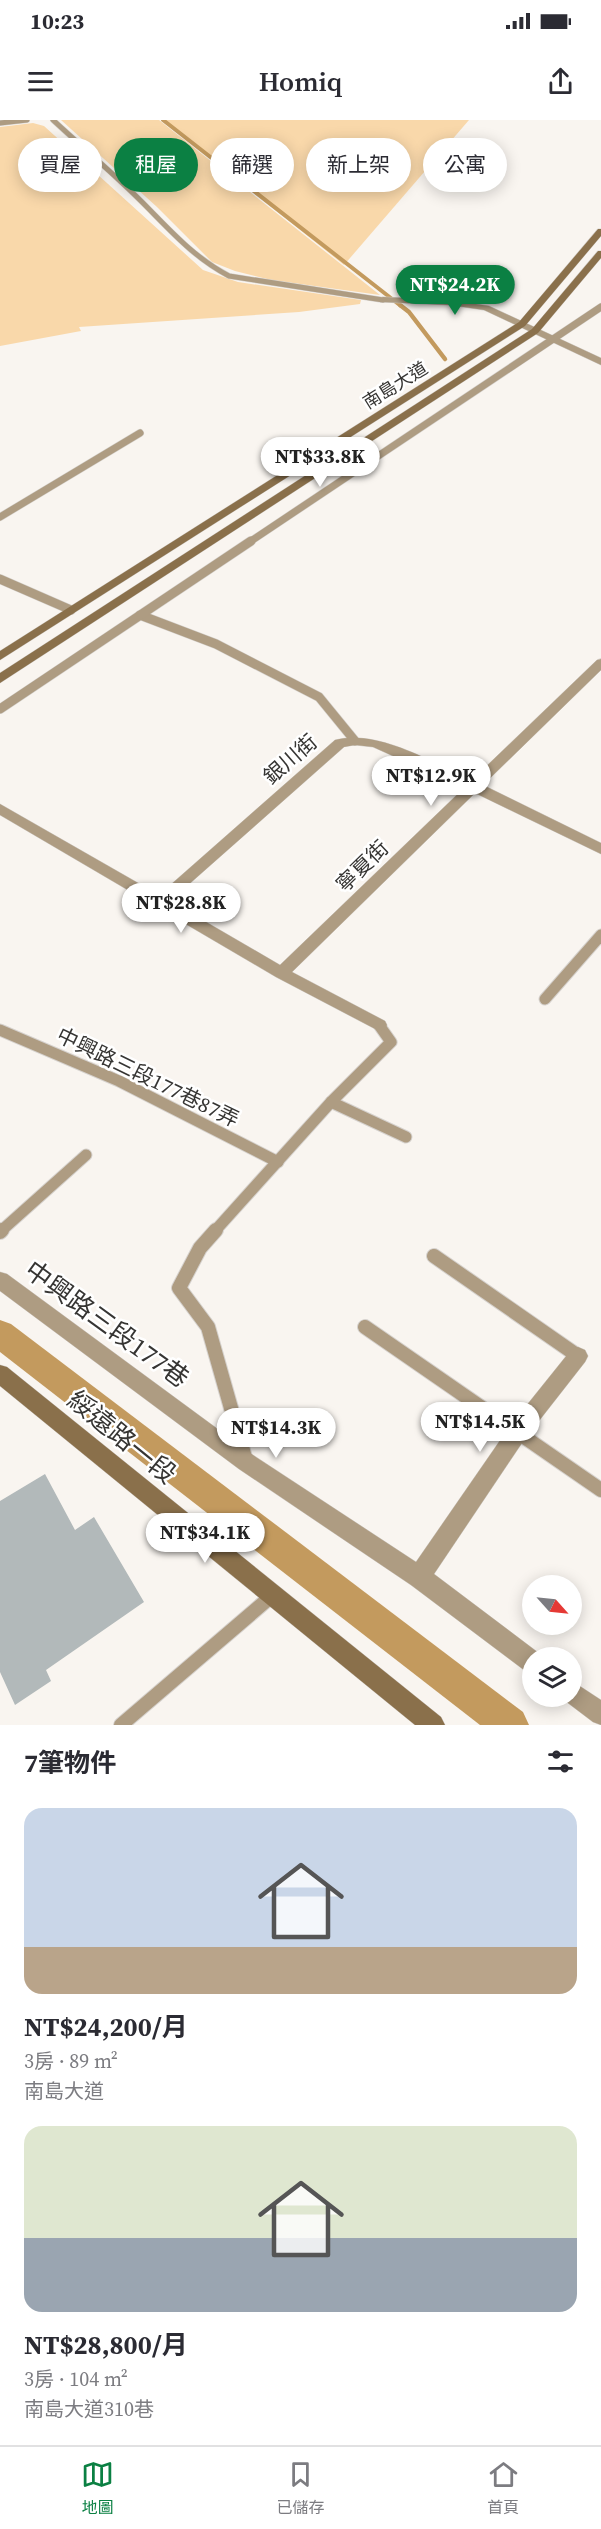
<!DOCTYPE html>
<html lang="zh-TW">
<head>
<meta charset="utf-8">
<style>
	body { margin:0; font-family:"Source Serif 4","Noto Sans TC",serif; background:#f2f2f3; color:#2b2b33; height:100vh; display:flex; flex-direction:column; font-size:22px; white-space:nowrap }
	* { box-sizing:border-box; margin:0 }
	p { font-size:20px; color:#7c7c81 }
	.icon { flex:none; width:33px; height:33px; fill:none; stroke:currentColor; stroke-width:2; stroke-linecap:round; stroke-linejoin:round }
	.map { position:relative; height:1605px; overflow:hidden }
	.drawer { display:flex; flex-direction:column; background:#fff; flex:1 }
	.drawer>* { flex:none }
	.top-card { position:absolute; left:18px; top:18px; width:566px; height:54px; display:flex; gap:12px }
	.needle { width:39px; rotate:117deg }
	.controls { position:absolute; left:522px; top:1455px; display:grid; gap:12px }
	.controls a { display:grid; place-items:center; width:60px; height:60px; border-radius:50%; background:#fff; box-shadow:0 3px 15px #0003; font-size:30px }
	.price { position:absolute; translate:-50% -51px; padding:0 14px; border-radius:21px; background:#fff; color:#222; font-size:20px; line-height:39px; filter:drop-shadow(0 2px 3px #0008) }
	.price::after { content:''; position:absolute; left:50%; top:36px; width:18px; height:14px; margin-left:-9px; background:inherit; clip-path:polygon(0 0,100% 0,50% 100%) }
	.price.current { background:#0b8043; color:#fff }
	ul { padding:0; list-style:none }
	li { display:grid; align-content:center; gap:12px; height:318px; padding:0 24px }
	li span { display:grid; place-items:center; height:186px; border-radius:18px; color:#555 }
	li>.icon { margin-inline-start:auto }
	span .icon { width:108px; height:108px; fill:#fffc; stroke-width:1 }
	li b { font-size:26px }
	h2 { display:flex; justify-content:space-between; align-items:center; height:72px; padding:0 24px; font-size:26px }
	.chip { padding:0 21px; border-radius:27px; background:#fff; box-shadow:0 3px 15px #0003; font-size:21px; line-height:54px }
	.chip.current { background:#0b8043; color:#fff }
	.status { display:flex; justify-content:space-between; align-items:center; height:42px; padding:0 30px; background:#fff; direction:ltr }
	.status svg { height:16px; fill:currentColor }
	header { display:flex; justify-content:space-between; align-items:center; height:78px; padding:0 24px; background:#fff; font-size:27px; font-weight:600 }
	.tab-bar { display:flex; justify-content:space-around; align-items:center; height:84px; border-top:2px solid #e1e1e2; background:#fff; font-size:16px; color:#7c7c81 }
	.tab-bar a { display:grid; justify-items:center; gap:3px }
	.tab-bar .current { color:#0b8043 }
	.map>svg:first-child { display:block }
	.green { fill:#f9d8aa }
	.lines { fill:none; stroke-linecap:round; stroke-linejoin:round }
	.stream-far1 { stroke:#c39a5e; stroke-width:4 }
	.stream { stroke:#c39a5e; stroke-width:4.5 }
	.canal { fill:#c39a5e; fill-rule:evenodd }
	.building { fill:#b2b9ba }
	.lane-far4-casing { stroke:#d6d2ce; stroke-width:6 }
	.lane-far3-casing { stroke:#d6d2ce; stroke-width:8 }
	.lane-far2-casing { stroke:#d6d2ce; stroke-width:10 }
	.lane-far1-casing { stroke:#d6d2ce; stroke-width:13 }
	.lane-casing { stroke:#d6d2ce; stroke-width:16 }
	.street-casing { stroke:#d6d2ce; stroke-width:1 }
	.secondary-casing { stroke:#d6d2ce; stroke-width:1 }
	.lane-far4 { stroke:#ae9c82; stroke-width:5 }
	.lane-far3 { stroke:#ae9c82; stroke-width:7 }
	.lane-far2 { stroke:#ae9c82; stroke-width:9 }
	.lane-far1 { stroke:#ae9c82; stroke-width:11 }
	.lane { stroke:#ae9c82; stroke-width:14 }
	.street { fill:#ae9c82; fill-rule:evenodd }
	.secondary { fill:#8a704b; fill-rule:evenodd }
	.labels { text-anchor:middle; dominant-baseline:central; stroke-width:5; stroke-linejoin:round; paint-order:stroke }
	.far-street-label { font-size:18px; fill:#363533; stroke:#fff }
	.street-label { font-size:21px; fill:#363533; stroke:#fff }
	.near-street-label { font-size:26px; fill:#363533; stroke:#fff }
</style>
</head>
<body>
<div class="status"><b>10:23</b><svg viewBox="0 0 49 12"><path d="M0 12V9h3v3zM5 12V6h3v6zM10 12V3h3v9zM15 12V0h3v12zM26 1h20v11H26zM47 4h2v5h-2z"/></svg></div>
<header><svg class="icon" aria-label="menu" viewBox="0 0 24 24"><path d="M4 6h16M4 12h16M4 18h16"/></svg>Homiq<svg class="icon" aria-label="share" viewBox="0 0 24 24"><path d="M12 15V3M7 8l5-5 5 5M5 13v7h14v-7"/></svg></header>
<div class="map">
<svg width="601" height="1605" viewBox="0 0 601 1605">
	<rect width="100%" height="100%" fill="#f9f5f0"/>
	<g class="green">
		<path d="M61,0h98l221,175 -109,-15 -36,-9 -23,-9 -55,-55z"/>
		<path d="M163,0h306l-125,145z"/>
		<path d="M33,3l11,3 159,144 35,12 123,18 -1,4 -61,8 -220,15 2,4 -81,15v-219z"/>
	</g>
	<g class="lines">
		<path class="stream-far1" d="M163,0l238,186"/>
		<path class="stream" d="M400,185l9,7 36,47"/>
		<path class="canal" d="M0,1200l11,4 512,388 6,13h-49l-480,-373z"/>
	</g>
	<path class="building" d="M45,1354l30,56 19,-13 50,85 -98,68 5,11 -36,24 -15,-33v-171z"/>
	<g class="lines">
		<defs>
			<g id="lane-far4">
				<path d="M53,0c29,27 60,53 89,82 28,28 51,55 87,74l154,24"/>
				<path d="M0,3l27,-3"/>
			</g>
			<g id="lane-far3">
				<path d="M0,397l140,-84"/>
				<path d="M248,423l353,-236"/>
			</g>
			<g id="lane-far2">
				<path d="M0,459l71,31"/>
				<path d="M140,495l76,29 103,53 36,44"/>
				<path d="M0,589l251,-168"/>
			</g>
			<g id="lane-far1">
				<path d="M545,879l56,-64"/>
				<path d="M0,910l119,51 159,81"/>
				<path d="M331,982l75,35"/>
				<path d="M0,1112l86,-77"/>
				<path d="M214,1112l117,-130 60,-60 -12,-17"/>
			</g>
			<g id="lane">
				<path d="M216,1110l-16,18 -21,40 29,39 38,134"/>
				<path d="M0,1112l2,-2"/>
				<path d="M434,1136l144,100"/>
				<path d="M365,1207l236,163"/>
				<path d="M121,1605l153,-131"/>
			</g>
			<g id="street">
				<path d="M383,177l67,3 39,6 112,52v7l-117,-55 -34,-5 -70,-3 -1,-2z"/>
				<path d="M601,539v11l-118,115 118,58v11l-126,-61 -183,179 93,49 2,4 -2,4 -6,2 -103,-54 -276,-162v-11l159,91 176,-155c44,-11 97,23 137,40l125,-120zM355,625l18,2 91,41 -184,177 -110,-64 174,-154z"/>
				<path d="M0,1152l7,2 246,181 163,107 94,-136 61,-76 7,-3 7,3 3,6 -3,6 -61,78 -90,134 106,80 1,4h-9v15l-8,-3 -113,-85 -172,-116 -239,-178z"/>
				<path d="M572,1561l29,19v25l-8,-3 -29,-22 -2,-4h10z"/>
			</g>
			<g id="secondary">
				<path d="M598,109h3v7l-76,90 -525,334v-9l519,-329z"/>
				<path d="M598,131h3v7l-63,75 -538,350v-10l532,-344z"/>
				<path d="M0,1245l7,2 434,350 4,8h-30l-415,-339z"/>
			</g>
		</defs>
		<use href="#lane-far4" class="lane-far4-casing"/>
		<use href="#lane-far3" class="lane-far3-casing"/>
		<use href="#lane-far2" class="lane-far2-casing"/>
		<use href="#lane-far1" class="lane-far1-casing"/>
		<use href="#lane" class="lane-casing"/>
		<use href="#street" class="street-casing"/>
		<use href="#secondary" class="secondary-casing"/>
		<use href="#lane-far4" class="lane-far4"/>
		<use href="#lane-far3" class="lane-far3"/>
		<use href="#lane-far2" class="lane-far2"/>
		<use href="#lane-far1" class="lane-far1"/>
		<use href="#lane" class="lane"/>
		<use href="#street" class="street"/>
		<use href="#secondary" class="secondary"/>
	</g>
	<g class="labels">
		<g class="far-street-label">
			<text transform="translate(395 265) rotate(-32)">南島大道</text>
		</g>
		<g class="street-label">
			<text transform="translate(290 639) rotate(-41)">銀川街</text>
			<text transform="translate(362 746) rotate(-44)">寧夏街</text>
			<text transform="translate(148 957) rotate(26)">中興路三段177巷87弄</text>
		</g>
		<g class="near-street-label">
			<text transform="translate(107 1204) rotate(36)">中興路三段177巷</text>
			<text transform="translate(122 1317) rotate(39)">綏遠路一段</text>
		</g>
	</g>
</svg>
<div class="controls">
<a><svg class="needle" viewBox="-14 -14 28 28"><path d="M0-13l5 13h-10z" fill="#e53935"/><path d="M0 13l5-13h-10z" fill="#7c7c81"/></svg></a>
<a><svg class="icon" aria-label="layers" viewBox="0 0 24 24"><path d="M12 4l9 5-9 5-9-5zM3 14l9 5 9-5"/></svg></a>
</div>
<b class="price current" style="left:455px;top:196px">NT$24.2K</b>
<b class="price" style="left:320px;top:368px">NT$33.8K</b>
<b class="price" style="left:431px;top:687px">NT$12.9K</b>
<b class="price" style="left:181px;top:814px">NT$28.8K</b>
<b class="price" style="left:480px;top:1333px">NT$14.5K</b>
<b class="price" style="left:276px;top:1339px">NT$14.3K</b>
<b class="price" style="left:205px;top:1444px">NT$34.1K</b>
<div class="top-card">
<a class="chip">買屋</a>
<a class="chip current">租屋</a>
<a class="chip">篩選</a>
<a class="chip">新上架</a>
<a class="chip">公寓</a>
</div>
</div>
<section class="drawer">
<h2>7筆物件<svg class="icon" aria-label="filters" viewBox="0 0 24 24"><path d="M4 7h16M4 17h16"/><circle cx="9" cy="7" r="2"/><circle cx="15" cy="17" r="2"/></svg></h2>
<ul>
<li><span style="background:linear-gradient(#c9d6e8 75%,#b9a48a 0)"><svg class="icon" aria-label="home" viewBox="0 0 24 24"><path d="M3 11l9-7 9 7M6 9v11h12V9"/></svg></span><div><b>NT$24,200/月</b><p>3房 · 89 m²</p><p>南島大道</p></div></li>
<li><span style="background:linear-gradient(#dfe7d0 60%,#9aa5b1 0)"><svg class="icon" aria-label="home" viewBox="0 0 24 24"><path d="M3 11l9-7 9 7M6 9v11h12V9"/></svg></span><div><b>NT$28,800/月</b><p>3房 · 104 m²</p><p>南島大道310巷</p></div></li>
</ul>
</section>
<nav class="tab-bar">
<a class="current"><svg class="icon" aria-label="map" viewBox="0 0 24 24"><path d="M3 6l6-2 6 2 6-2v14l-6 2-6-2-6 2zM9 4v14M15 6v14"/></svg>地圖</a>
<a><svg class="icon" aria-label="saved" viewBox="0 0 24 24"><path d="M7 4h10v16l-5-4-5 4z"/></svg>已儲存</a>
<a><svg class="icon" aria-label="home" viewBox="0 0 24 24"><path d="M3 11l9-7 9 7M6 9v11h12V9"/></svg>首頁</a>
</nav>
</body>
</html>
